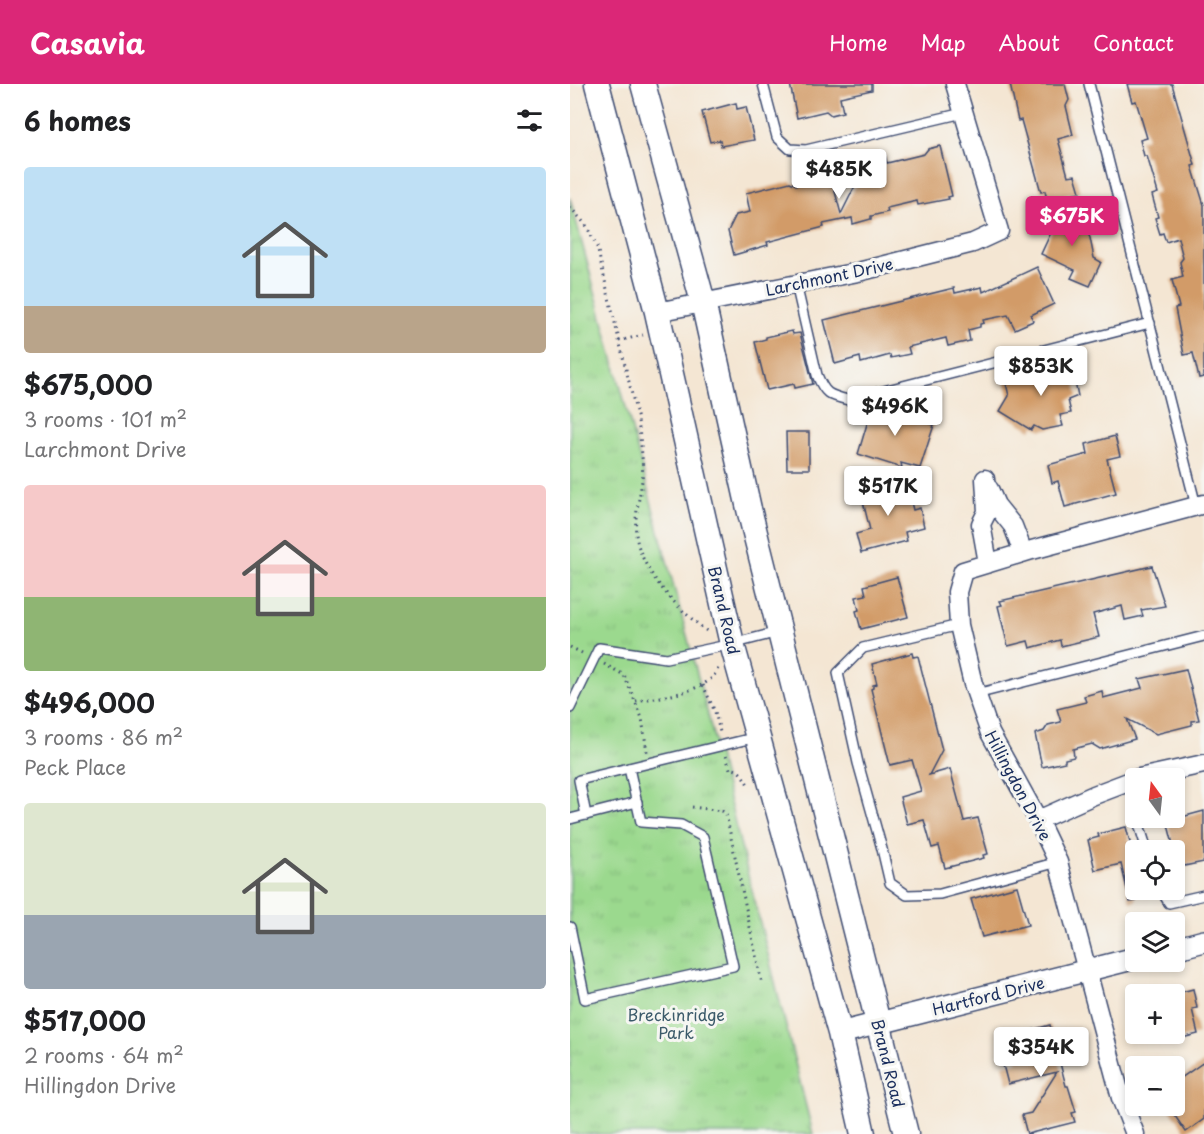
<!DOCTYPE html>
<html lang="en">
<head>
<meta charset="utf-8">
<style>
	body { margin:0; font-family:"Playpen Sans",sans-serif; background:#f2f2f2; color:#202124; height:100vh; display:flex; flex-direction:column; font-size:22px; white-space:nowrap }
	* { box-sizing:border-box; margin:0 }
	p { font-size:20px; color:#757577 }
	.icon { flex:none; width:33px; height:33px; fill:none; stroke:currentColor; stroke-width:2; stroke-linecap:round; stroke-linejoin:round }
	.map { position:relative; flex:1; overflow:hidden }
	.drawer { display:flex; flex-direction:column; background:#fff; width:570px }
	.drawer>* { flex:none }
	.needle { width:39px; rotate:345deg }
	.controls { position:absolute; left:555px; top:684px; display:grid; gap:12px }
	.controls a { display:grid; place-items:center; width:60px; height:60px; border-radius:6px; background:#fff; box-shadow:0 3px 9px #0003; font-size:30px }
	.price { position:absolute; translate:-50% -51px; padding:0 14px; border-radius:6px; background:#fff; color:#222; font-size:20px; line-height:39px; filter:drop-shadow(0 2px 3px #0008) }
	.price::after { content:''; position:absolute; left:50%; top:36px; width:18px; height:14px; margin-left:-9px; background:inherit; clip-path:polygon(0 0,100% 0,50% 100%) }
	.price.on { background:#db2777; color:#fff }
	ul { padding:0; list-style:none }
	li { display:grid; align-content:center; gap:12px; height:318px; padding:0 24px }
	li span { display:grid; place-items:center; height:186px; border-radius:6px; color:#555 }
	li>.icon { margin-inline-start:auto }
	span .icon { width:108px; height:108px; fill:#fffc; stroke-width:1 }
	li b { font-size:26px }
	h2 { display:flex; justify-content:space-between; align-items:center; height:72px; padding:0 24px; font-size:26px }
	header { display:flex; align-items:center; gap:36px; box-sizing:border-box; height:84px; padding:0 30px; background:#db2777; color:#fff }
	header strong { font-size:28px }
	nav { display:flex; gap:33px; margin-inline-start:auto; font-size:21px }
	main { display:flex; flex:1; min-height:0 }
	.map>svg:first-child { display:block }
	.grass { fill:url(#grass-tufts); stroke:#5b8476; stroke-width:1.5 }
	.building { fill:#d29b67 }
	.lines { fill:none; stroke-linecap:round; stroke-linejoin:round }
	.service-casing { stroke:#3c4a70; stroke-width:12 }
	.minor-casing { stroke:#3c4a70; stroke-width:21 }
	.tertiary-casing { stroke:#3c4a70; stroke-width:24 }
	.secondary-casing { stroke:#3c4a70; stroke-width:27 }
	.path { stroke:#3c4a70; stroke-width:3; stroke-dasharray:1.5 4.5; stroke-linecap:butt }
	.service { stroke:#fff; stroke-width:9 }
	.minor { stroke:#fff; stroke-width:18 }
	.tertiary { stroke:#fff; stroke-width:21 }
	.secondary { stroke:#fff; stroke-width:24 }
	.labels { text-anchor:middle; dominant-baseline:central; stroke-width:6; stroke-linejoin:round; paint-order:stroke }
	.street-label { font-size:16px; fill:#1b2f5e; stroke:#f6f6f2 }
	.park-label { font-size:16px; fill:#3b5a6a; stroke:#f6f6f2 }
</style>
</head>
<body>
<header>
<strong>Casavia</strong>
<nav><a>Home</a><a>Map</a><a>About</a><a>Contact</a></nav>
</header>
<main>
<section class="drawer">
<h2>6 homes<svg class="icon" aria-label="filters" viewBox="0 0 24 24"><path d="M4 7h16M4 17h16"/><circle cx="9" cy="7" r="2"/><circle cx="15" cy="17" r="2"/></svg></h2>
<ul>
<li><span style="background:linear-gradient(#bfe0f5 75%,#b9a48a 0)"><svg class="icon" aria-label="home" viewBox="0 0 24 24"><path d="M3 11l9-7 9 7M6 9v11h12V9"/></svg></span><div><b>$675,000</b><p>3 rooms · 101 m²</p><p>Larchmont Drive</p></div></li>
<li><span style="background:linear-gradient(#f6c9c9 60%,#8fb573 0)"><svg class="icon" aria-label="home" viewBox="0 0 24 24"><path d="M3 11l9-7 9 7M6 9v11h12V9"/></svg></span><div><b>$496,000</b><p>3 rooms · 86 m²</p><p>Peck Place</p></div></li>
<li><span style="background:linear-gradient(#dfe7d0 60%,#9aa5b1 0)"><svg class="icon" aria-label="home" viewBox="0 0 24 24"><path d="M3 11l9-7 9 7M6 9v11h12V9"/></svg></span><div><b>$517,000</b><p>2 rooms · 64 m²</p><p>Hillingdon Drive</p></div></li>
</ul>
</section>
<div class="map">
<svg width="634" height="1050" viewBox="0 0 634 1050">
	<defs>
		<pattern id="grass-tufts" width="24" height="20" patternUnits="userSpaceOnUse" patternTransform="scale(1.5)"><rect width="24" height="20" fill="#9bd98e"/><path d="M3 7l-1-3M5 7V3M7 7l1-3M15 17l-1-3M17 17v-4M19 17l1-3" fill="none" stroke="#85bb7d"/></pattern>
	</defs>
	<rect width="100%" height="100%" fill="#f6f6f2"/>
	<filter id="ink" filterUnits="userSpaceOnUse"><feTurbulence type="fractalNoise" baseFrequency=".0167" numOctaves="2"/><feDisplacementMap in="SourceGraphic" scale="12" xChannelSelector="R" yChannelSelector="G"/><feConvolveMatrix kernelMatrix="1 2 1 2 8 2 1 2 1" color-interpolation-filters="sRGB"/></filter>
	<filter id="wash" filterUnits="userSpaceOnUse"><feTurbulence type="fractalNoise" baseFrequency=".008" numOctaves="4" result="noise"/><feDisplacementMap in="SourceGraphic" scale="24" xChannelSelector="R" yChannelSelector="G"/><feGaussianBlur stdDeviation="1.35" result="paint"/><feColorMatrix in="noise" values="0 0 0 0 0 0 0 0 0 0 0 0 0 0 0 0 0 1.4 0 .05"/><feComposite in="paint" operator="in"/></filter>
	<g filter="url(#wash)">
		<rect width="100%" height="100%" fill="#f4e6d3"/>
		<path class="grass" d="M0,114l136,509 107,427h-243z"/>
		<g id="blocks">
			<g class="building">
				<path d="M220,0h82v6l-32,7 3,15 -12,3 -5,-4 -29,7z"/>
				<path d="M440,0h55l4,16 -3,6 7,29 -15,4 10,37 7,-1 5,17 -33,8 -2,-9 -4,1 -20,-72 -3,1z"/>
				<path d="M557,0h45l23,81 -3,1 12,39v172l-5,1 -6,-25 -9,2 -9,-47 4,-1 -7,-27 11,-3 -3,-15 3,-4 -5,-20 -12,4 -3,-9 -3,1 -5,-16 3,-1 -6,-22 6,-2 -11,-37h-3l-4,-16 7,-2 -11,-37 -4,1z"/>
				<path d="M166,19l1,6 9,-2 8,33 -33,6 -1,-6 -10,2 -8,-30z"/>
				<path d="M370,62l12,50 -4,1 1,2 -31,6 -1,-4 -30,7 1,4 -17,4v3l-18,5 -1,-6 -29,6 1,3 -57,15 1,3 -34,10 -6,-24 8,-16 14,-3 -4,-19 44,-11 6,3 35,-8 10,37 16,-32 13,-3 -4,-19 19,-5 2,8 37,-9 4,-5z"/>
				<path d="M492,125l24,12 -2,4 6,13 4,20 7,4 -11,24 -19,-8 4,-8 -34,-16z"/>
				<path d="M467,183l17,37 -23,11 2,6 -18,8 -7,-14 -25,5 1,3 -4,1v3l-12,3 2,11 -22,5 -2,-8 -38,9 2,7 -19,4 -1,-3 -29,8 -1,-6 -25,7 -11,-44 130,-32 1,5 27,-6 1,5z"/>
				<path d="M222,247l1,3 7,-1 13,51 -18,4 -1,-4 -27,6 -12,-48 11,-3v-2z"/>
				<path d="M501,277l7,35 -10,4 3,13 -11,2 3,11 -21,4 -8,-4 -3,4 -31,-19 9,-15 -4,-17z"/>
				<path d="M303,320l43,11 -1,4 19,6 -14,43 -19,-5 1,5 -44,-14z"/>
				<path d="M216,348h23v37h-22z"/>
				<path d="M545,352l5,20 -13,3 9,34 -51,14 -7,-26 -6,2 -4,-18 40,-11 -2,-10z"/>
				<path d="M336,398l7,28 7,-2 4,19 -19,5 2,9 -46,12 -5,-19 14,-4 -9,-37z"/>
				<path d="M582,482l13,40 -24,4 2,6 -18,4 -3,-14 -29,8 6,23 -38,9 -1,-6 -30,8 -2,-7 -20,5 -10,-40 4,-1 -2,-4z"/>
				<path d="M327,493l11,40 -47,12 -5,-18 3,-1 -3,-13 10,-2 -2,-9z"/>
				<path d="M342,569l1,4 5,-1 24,94 -13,25 21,-6 14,52 14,-3 10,36 -5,1 1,3 -39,10 -6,-22 -7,2 -8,-28 -17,4 -7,-27 21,-6 -9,-31 -22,5 -19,-76 2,-1v-3l4,-1 -5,-20z"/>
				<path d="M616,585l13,51 -7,1v4l-36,9 -29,-15 8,20 -35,10 -8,-5 -19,5 1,8 -9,2v3l-23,5 -7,-33 9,-3 4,-6 13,-3 -4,-13 29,-7 -2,-6 18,-5 1,7 39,-10 -3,-9z"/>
				<path d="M634,727v51l-20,4 -2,-8 -5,2 -10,-39z"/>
				<path d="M556,743l6,23 4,-1v52l-6,1 -9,-38 -26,6 -7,-30 11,-3 -1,-3z"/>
				<path d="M447,802l11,39 -46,12 -11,-38z"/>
				<path d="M623,905l4,19 -5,1 6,25 -24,6v-46z"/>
				<path d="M480,941l16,61h2l8,26 -4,1 3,9 -48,12 -5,-19 9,-2 26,-41 -49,12 -5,-19 15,-4 -11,-16v-6l3,-3z"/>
				<path d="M634,978v57l-18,13 -18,-26h6v-23z"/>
			</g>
		</g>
	</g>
	<g filter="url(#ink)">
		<use href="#blocks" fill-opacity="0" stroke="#3c4a70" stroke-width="1.5"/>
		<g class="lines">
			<defs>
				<g id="service">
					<path d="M193,0l14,53 13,12 16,1 157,-37"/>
					<path d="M519,0l107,422"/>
					<path d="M226,200l21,91c8,19 11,20 31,25l302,-77"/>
					<path d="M389,541l-96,23 -25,25 20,90 24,86 8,34 17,12 33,-1 118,-32"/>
					<path d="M406,610l228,-58"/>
					<path d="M0,624l29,-60 67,10 66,-14 46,-12"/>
					<path d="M560,697l6,29"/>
					<path d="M16,731l-7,-35 178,-43"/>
					<path d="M567,734l10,32"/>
					<path d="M0,735l67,-17"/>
					<path d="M591,806l8,13 35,-8"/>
					<path d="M0,843l15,72 148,-33 -30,-129 -22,-12 -40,-3 -12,-54"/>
				</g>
				<g id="minor">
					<path d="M87,228l201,-40 115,-29 26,-12 -44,-147"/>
					<path d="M415,395l2,33 -6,12 7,39"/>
					<path d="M419,405l7,16 17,21 10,26"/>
					<path d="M569,694l65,-14"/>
					<path d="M468,736l56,-25 42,-16"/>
					<path d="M565,1050l-14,-36 -63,-236 -20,-42 -48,-87 -17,-49 -14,-59 -2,-33 6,-21 69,-21 172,-46"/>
				</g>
				<g id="tertiary">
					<path d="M604,865l30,-8"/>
					<path d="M270,949l296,-75"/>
				</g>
				<g id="secondary">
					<path d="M27,0l60,228 75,332 108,389 23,101"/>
					<path d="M73,0l60,218 46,207 157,625"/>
				</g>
			</defs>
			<use href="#service" class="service-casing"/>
			<use href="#minor" class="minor-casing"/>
			<use href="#tertiary" class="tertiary-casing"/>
			<use href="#secondary" class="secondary-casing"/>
			<g class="path">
				<path d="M0,123l16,18 11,22 41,173c2,20 6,40 4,60 -2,18 -8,36 -6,54 4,38 44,77 72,98"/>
				<path d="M49,257l24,-6"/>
				<path d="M0,563l12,6"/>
				<path d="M34,580l20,11 18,43 5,34"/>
				<path d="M133,601l12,27 5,20"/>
				<path d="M66,617c22,-4 74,-8 82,-33"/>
				<path d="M156,672l4,13c10,-1 14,9 19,17"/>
				<path d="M122,723l30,4 4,3 36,170"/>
			</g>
			<use href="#service" class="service"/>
			<use href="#minor" class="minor"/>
			<use href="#tertiary" class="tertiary"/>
			<use href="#secondary" class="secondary"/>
		</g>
	</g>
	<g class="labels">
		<g class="street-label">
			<text transform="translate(259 192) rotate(-12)">Larchmont Drive</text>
			<text transform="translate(155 526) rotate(77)">Brand Road</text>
			<text transform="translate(449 701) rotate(62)">Hillingdon Drive</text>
			<text transform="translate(418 911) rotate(-14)">Hartford Drive</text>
			<text transform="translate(319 979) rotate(76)">Brand Road</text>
		</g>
		<g class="park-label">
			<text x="106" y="930">Breckinridge<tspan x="106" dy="18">Park</tspan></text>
		</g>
	</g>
</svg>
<div class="controls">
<a><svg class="needle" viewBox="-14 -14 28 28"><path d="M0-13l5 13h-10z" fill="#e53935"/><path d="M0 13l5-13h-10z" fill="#757577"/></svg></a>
<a><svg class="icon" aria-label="locate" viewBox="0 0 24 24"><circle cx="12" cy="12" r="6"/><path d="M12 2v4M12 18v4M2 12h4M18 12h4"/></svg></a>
<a><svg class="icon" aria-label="layers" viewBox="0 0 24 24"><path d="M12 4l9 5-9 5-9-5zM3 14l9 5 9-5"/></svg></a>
<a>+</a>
<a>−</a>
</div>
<b class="price" style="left:269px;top:116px">$485K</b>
<b class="price on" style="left:502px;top:163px">$675K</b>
<b class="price" style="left:471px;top:313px">$853K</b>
<b class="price" style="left:325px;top:353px">$496K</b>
<b class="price" style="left:318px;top:433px">$517K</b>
<b class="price" style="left:471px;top:994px">$354K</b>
</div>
</main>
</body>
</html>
